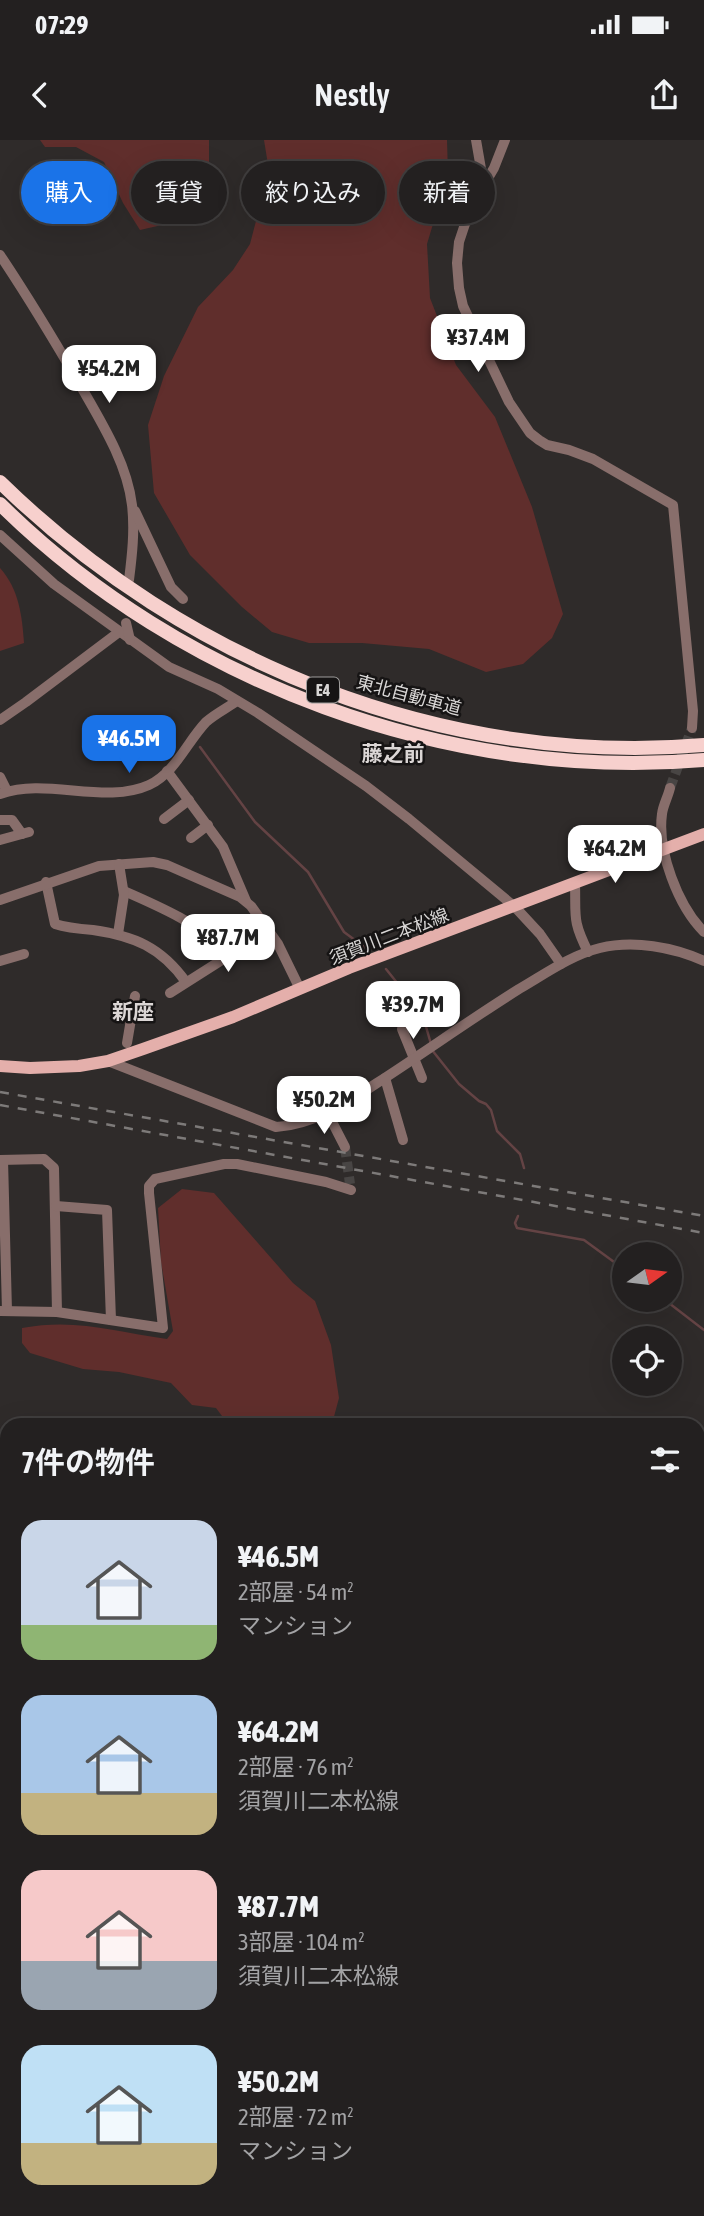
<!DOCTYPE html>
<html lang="ja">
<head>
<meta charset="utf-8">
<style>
	body { margin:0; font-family:"Asap Condensed","Noto Sans JP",sans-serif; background:#2b2829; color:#f1f3f6; height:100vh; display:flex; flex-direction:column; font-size:26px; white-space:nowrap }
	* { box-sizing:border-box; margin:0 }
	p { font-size:23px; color:#a3a3a5 }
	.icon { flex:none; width:38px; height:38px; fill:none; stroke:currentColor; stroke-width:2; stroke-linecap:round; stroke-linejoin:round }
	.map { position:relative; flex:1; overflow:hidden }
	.panel { position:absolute; left:0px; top:1278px; width:705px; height:800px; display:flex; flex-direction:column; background:#232020; border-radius:21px 21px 0 0; box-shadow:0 7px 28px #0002,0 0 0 2px #403e3e }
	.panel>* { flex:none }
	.guide { position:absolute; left:21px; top:21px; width:663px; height:63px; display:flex; gap:14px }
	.needle { width:46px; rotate:76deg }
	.tools { position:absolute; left:612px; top:1102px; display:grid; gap:14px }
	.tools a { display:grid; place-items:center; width:70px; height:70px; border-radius:50%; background:#232020; box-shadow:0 7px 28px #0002,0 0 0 2px #403e3e; font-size:35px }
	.price { position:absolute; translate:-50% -60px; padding:0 16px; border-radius:14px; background:#fff; color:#222; font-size:23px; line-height:46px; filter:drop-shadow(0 2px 4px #0008) }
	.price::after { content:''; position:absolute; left:50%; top:42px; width:21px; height:16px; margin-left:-10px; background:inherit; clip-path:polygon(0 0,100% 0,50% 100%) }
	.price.active { background:#1a73e8; color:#fff }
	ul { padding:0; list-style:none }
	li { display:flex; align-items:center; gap:21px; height:175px; padding:0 21px }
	li span { display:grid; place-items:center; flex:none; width:196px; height:140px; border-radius:21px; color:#555 }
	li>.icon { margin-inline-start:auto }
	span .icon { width:84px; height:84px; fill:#fffc; stroke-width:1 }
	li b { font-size:30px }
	h2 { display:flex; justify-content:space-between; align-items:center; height:84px; padding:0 21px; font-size:30px }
	.pill { padding:0 24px; border-radius:32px; background:#232020; box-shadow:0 7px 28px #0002,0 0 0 2px #403e3e; font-size:24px; line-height:63px }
	.pill.active { background:#1a73e8; color:#fff }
	.status { display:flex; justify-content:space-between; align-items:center; height:49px; padding:0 35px; background:#232020; direction:ltr }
	.status svg { height:19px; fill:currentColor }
	header { display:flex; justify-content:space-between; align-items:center; height:91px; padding:0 21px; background:#232020; font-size:32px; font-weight:600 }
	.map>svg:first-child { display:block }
	.green { fill:#602e2c }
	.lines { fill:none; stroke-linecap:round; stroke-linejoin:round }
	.stream { stroke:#644344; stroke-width:2.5 }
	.minor-tunnel { stroke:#484544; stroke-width:10; stroke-dasharray:10 5; stroke-linecap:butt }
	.minor { stroke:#886e6b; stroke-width:10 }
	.major { stroke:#e4afab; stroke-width:12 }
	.highway { stroke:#f7d0cd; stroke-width:14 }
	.rail { stroke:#7d7a79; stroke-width:2.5; stroke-dasharray:9 9; stroke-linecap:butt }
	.labels { text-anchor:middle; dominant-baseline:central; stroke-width:5; stroke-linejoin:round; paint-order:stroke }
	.shield { fill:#161414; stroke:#9e9c9b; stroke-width:2 }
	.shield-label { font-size:16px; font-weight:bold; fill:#d8d6d5 }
	.street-label { font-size:18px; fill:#d8d6d5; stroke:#161414 }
	.quarter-label { font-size:21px; font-weight:bold; fill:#dbd6d5; stroke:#161414 }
</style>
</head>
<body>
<div class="status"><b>07:29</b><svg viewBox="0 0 49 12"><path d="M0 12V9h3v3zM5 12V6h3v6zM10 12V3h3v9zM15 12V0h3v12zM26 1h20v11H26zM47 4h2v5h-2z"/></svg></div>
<header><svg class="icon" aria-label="back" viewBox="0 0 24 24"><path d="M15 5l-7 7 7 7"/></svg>Nestly<svg class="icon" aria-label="share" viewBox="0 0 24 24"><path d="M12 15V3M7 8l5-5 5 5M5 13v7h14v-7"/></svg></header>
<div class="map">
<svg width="704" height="2076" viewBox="0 0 704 2076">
	<rect width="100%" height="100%" fill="#2f2b2a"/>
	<g class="green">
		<path d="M40,0h169v27l-34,55 -35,8 -17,-27 -19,-41 -28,-15h-31z"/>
		<path d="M264,0h183l1,34 -21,70 3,54 26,67 39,52 37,90 31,107 -11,24 -29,26 -37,8 -57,-23 -67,-6h-53l-37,-11 -30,-25 -52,-52 -36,-62 -6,-68 16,-49 34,-69 35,-37 17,-26 19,-73z"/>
		<path d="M0,428c19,21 22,48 24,75l-24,8z"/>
		<path d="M182,1049l32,4 79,90 22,18 16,44 8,53 -7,26h-104l-12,-16 -24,-3 -21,-22 -52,-11 -36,-3 -53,-16 -8,-10v-15c55,-10 92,4 145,11l6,-8 -12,-69 -3,-54z"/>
	</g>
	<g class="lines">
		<g class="stream">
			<path d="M200,607l55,75 53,50 36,60 23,17"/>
			<path d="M386,829l12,15 20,15 13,45"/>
			<path d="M432,910l27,34 20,17 7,3 5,6 6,21 23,23 4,14"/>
			<path d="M518,1076l-3,7 2,5 67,12 41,30"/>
			<path d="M665,1160l39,30"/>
		</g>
		<g class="minor-tunnel">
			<path d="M670,648l22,-60"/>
			<path d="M345,1007l5,37"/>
		</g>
		<g class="minor">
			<path d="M476,0l8,46 -19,38 -6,18 -2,21 2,25 4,18 46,96 21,31 9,7 8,5 22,5 24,9 80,46 20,206 -1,17"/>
			<path d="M484,45l10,-17 11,-28"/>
			<path d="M0,115c28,42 54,85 79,128 21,37 48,79 53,122 3,25 0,51 -3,75"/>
			<path d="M135,371l36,76 12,12"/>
			<path d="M0,395l54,49 115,83 49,22 40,24 108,73 43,33 106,88 25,27 21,30"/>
			<path d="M126,483l4,17"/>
			<path d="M0,580l26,-18 93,-70"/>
			<path d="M167,631l56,76 23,54"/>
			<path d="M0,637l7,14"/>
			<path d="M670,648c-2,9 -7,17 -8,26 -5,37 16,92 42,118"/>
			<path d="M0,654c46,-17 105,11 149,-9 26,-12 38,-43 57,-63 9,-8 21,-14 31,-21"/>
			<path d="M164,679l25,-19"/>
			<path d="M0,680h12l10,14"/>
			<path d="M191,698l17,-13"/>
			<path d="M0,700l29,-8"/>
			<path d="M46,742l9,42c12,4 25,5 38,6 41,6 68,17 93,52"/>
			<path d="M575,743c1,34 -3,37 13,69"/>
			<path d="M124,751c39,17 75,33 107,63"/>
			<path d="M0,760l99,-34 54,-4 14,3 73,32 11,9 27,38 22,45"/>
			<path d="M118,794l6,-39 -5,-31"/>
			<path d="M0,821l24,-7"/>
			<path d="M170,853l99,-63"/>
			<path d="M402,889l20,49"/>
			<path d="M127,903l8,-47"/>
			<path d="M108,921l168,66c36,-2 71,-24 101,-44 48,-31 94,-64 142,-94 26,-15 52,-34 81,-41 34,-8 73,-1 104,13"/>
			<path d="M385,938l18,62"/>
			<path d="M327,972l18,35"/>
			<path d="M0,1020l44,-1 10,9 3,144"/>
			<path d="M3,1020l4,151"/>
			<path d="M56,1066l51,4 4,110"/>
			<path d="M0,1171l57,1 106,16 -14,-135v-7l6,-7 69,-15h13l89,18 25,8"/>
			<path d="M0,1418l7,1"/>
			<path d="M0,1565l7,4"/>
			<path d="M698,1581l6,-7"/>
			<path d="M0,1609l7,4"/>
			<path d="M698,1661l6,9"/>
			<path d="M0,1701l7,-11"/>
			<path d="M0,1723l7,3"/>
			<path d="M698,1787l6,-1"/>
			<path d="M698,2054l6,-2"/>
			<path d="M85,2070l8,6"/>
			<path d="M646,2076l11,-6"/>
		</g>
		<path class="major" d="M0,926l30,2 49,-2 29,-5 35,-12 90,-32 116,-49 355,-134"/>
		<g class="highway">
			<path d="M0,342c185,181 444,285 704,263"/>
			<path d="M0,364c181,179 450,278 704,256"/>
			<path d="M0,1315l7,1"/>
			<path d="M0,1329l7,1"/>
			<path d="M698,1342l6,2"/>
			<path d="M698,1357l6,1"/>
		</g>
		<g class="rail">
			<path d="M0,952l704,124"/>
			<path d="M0,965l704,128"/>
		</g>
	</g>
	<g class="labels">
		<rect class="shield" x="307" y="537.5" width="32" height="25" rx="5"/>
		<g class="shield-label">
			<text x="323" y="550">E4</text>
		</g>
		<g class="street-label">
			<text transform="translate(409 555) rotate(15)">東北自動車道</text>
			<text transform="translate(389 796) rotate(-21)">須賀川二本松線</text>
		</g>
		<g class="quarter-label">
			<text x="393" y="613">藤之前</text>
			<text x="133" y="871">新座</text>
		</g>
	</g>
</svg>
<div class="tools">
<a><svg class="needle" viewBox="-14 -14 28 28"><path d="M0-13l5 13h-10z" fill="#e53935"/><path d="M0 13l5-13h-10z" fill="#a3a3a5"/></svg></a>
<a><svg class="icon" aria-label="locate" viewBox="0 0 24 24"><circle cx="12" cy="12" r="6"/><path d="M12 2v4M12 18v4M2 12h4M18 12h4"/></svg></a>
</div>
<b class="price" style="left:478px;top:234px">¥37.4M</b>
<b class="price" style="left:109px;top:265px">¥54.2M</b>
<b class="price active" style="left:129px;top:635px">¥46.5M</b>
<b class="price" style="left:615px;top:745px">¥64.2M</b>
<b class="price" style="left:228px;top:834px">¥87.7M</b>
<b class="price" style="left:413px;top:901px">¥39.7M</b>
<b class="price" style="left:324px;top:996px">¥50.2M</b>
<div class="guide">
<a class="pill active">購入</a>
<a class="pill">賃貸</a>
<a class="pill">絞り込み</a>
<a class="pill">新着</a>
</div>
<section class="panel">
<h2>7件の物件<svg class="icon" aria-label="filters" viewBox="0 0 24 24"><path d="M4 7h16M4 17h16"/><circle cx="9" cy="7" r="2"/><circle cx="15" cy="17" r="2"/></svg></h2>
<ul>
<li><span style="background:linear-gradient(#c9d6e8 75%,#8fb573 0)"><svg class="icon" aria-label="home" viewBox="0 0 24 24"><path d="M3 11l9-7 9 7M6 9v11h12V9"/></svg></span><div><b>¥46.5M</b><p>2部屋 · 54 m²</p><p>マンション</p></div></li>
<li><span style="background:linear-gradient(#a9c7e8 70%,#c2b280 0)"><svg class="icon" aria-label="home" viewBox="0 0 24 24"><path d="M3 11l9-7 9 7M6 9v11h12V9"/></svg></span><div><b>¥64.2M</b><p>2部屋 · 76 m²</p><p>須賀川二本松線</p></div></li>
<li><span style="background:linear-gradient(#f6c9c9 65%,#9aa5b1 0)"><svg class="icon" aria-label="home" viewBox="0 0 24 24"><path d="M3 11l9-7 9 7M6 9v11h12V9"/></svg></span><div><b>¥87.7M</b><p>3部屋 · 104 m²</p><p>須賀川二本松線</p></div></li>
<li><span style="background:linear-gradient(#bfe0f5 70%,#c2b280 0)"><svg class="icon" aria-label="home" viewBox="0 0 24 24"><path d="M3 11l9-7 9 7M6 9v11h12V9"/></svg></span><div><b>¥50.2M</b><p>2部屋 · 72 m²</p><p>マンション</p></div></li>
</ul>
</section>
</div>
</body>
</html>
